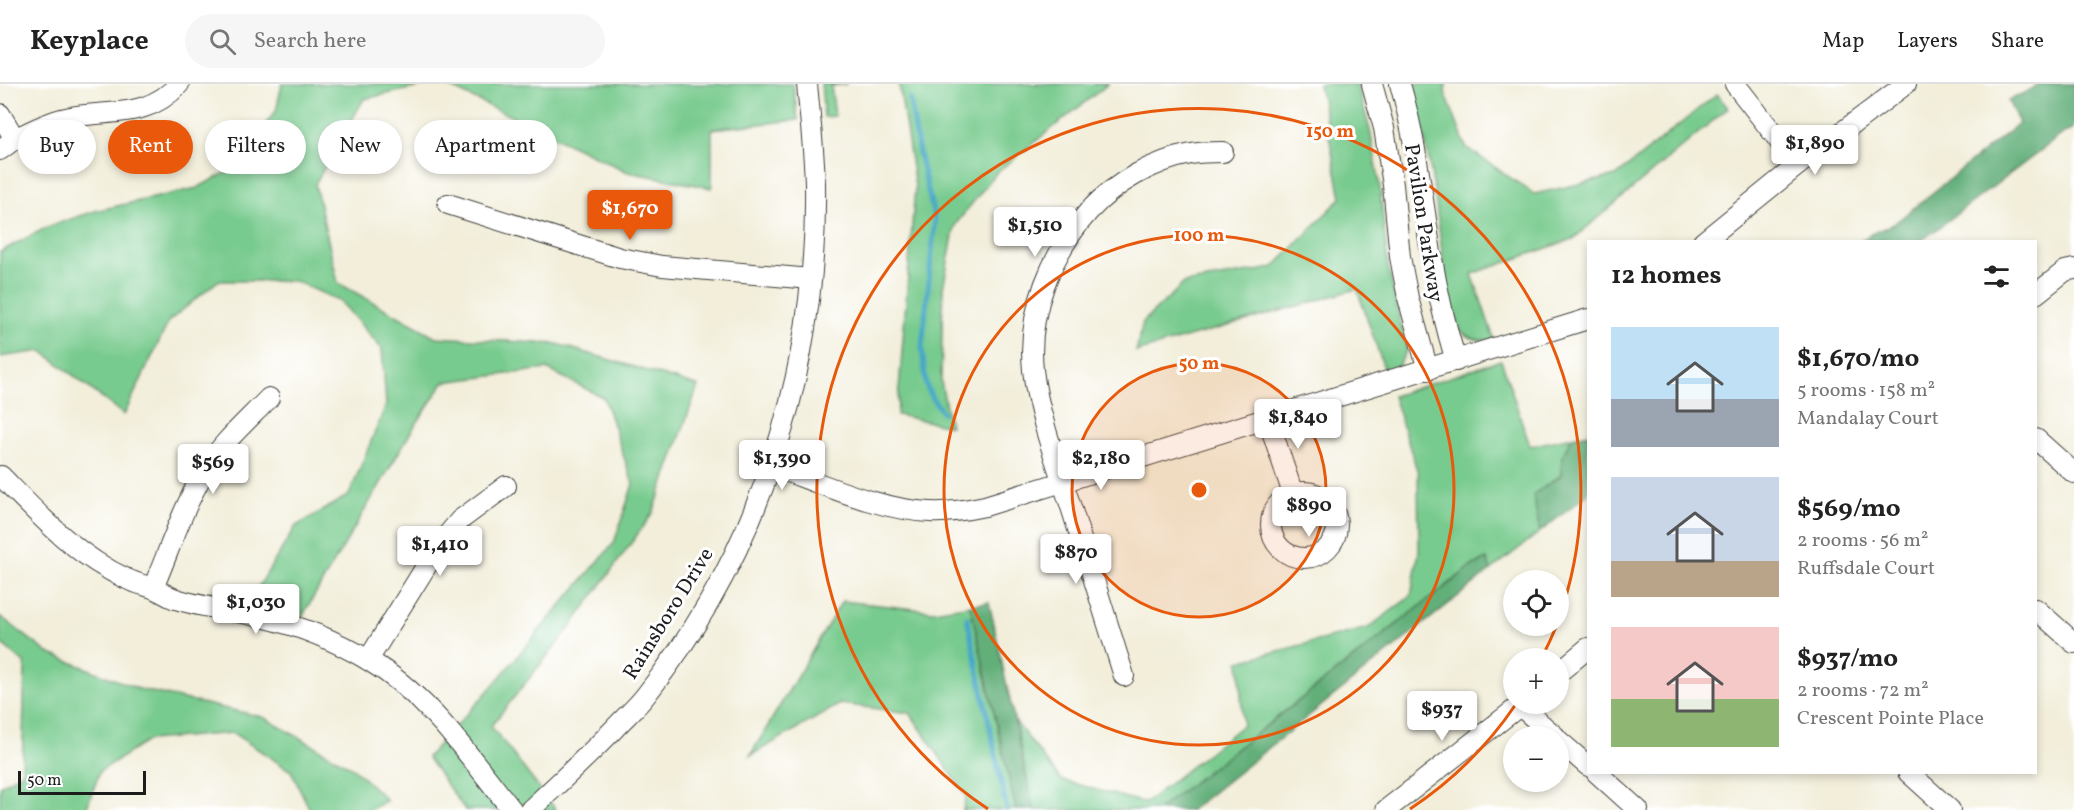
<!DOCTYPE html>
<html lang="en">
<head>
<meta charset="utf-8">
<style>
	body { margin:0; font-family:Vollkorn,serif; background:#f6f6f6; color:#222; height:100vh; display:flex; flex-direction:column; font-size:22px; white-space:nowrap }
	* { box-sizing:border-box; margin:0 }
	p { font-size:20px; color:#767676 }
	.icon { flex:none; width:33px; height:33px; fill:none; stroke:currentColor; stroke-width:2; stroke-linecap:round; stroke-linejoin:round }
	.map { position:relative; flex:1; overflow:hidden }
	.panel { position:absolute; left:1587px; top:156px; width:450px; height:534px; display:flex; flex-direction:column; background:#fff; border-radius:0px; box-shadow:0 3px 9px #0003 }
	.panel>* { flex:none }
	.hud { position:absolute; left:18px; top:36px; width:570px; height:54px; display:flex; gap:12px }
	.tools { position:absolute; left:1503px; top:486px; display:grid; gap:12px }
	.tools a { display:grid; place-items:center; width:66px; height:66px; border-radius:50%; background:#fff; box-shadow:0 3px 9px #0003; font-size:30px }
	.scale { position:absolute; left:18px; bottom:15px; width:128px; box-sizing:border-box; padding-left:6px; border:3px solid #1c1c1c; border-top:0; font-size:16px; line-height:21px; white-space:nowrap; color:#1c1c1c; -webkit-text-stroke:4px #fff; paint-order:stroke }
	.price { position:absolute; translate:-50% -51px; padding:0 14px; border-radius:6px; background:#fff; color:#222; font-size:20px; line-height:39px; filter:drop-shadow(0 2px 3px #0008) }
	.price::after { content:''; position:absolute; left:50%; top:36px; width:18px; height:14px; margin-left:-9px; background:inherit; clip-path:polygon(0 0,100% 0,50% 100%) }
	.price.active { background:#ea580c; color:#fff }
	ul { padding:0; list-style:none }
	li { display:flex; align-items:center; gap:18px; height:150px; padding:0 24px }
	li span { display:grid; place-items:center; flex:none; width:168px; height:120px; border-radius:0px; color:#555 }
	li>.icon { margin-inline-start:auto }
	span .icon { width:72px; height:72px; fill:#fffc; stroke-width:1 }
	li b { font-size:26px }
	h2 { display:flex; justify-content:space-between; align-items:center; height:72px; padding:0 24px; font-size:26px }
	.tag { padding:0 21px; border-radius:27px; background:#fff; box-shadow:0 3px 9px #0003; font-size:21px; line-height:54px }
	.tag.active { background:#ea580c; color:#fff }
	header { display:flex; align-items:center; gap:36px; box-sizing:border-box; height:84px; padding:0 30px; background:#fff; border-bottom:2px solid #e0e0e0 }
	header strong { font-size:28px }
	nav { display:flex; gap:33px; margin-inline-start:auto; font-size:21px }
	.search { width:420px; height:54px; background:#f6f6f6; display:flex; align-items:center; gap:15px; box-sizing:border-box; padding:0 21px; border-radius:33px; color:#767676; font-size:22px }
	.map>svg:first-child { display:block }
	.green { fill:#78cb8e; stroke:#4a7455; stroke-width:1.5 }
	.forest { fill:#62af79; stroke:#3f664a; stroke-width:1.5 }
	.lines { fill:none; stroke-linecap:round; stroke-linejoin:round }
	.stream { stroke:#47a7c6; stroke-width:5 }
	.minor-casing { stroke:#3c3c38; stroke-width:22 }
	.minor { stroke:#fff; stroke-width:20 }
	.ring { fill:none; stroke:#e8590c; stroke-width:3 }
	.labels { text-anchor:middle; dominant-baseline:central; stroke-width:6; stroke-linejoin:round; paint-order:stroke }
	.street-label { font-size:21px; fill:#1c1c1c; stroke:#fff }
	.centre { fill:#e8590c; stroke:#fff; stroke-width:3 }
	.ring-label { font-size:18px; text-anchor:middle; font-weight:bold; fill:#e8590c; stroke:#fff; stroke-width:6; stroke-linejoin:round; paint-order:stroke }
</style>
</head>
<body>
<header>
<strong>Keyplace</strong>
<div class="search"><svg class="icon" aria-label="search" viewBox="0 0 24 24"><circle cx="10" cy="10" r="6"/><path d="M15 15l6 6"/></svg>Search here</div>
<nav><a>Map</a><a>Layers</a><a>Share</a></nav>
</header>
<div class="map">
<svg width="2074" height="726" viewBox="0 0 2074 726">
	<rect width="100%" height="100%" fill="#fff"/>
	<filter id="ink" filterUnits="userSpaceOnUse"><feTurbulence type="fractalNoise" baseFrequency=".0167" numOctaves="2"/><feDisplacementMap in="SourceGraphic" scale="12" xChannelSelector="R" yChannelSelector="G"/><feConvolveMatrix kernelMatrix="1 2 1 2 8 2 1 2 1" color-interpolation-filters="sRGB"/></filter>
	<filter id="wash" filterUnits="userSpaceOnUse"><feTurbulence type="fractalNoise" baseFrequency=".008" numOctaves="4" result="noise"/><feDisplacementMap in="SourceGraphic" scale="24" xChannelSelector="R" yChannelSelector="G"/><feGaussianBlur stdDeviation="1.35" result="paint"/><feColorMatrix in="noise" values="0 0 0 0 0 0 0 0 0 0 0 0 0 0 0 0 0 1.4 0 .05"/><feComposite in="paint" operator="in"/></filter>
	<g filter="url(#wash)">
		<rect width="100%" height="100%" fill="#f2eeda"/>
		<g class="green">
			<path d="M282,0h151l-69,15 -49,85 23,99 98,54 121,7 141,42 -45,127 -81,112 -81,101 65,84h-91l-38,-53 54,-58 133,-156 19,-59 -29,-86 -57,-29 -103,13 -32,48 -112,190 -54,-13 50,-81 53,-31 37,-90 -4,-56 -42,-48 -45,-20h-77l-49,40 -45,94 -82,-64 -42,6v-105l47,-25 48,-16 102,-23 30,-16 49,-61z"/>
			<path d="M443,0h350l5,36 -86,9v59l-84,-16z"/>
			<path d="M821,0h26l-16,2 4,30 -11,1z"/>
			<path d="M899,0h209l-111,88 -42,53 -12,63 -2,94 9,44 -53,-11 18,-228z"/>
			<path d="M1319,0h38l13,46 9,49 9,87 19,84 -9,17 -12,7 -29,-85 -221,63 7,-30 41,-39 89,-15 68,-70z"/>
			<path d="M1411,0h35l-1,8 21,55 68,47 82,-18 101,-82 11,14 -155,131 -101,35 22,65c-16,3 -31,0 -38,-17 -11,-27 -13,-65 -17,-94 -6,-49 -14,-97 -28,-144z"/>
			<path d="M1501,276l29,86 42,-9 -10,20 -1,18 -27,20 6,37 -49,38 -5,-11 -14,7 -314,244h-123l-2,-2 -18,-87 46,59 84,23 98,-78 -4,-64 129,-33 43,-32 8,-45 -1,-78 -25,-77z"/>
			<path d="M842,517l92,10 36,-6 46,205h-53l3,-14 -56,-83 -70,-9 -90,52z"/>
			<path d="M0,532l48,37 91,36 124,28 90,51 34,32 -17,10h-60l-19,-39 -58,-38 -84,7 -49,31 -14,39h-86v-24l22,-13 3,-109 -25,-22z"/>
		</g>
		<g class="forest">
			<path d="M2041,0h33v45l-10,4 -143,108h-60l8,-6 26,-12 124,-100 -11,-22z"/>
			<path d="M1588,349v61l-48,38 -7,-37 28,-20 1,-18 10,-20z"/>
			<path d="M1487,475l4,11 -300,240h-33l314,-244z"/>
			<path d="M989,518l44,206 2,2h-19l-46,-205z"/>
		</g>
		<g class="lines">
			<g class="stream">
				<path d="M910,15l9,54 16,67 -13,128 4,37 6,13 11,15"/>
				<path d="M967,534l40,192"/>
			</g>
		</g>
	</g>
	<g filter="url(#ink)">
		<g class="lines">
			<defs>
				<g id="minor">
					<path d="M1372,0l12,44 9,57 7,72 8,41 20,72"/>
					<path d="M1400,0c16,55 22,112 31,169 6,36 14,72 25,108"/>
					<path d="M1735,0l63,81"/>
					<path d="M0,30l15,25 -15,11"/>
					<path d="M15,55c17,-9 33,-17 51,-21 42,-9 81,2 113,-34"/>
					<path d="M448,120l172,54 42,8 149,13"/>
					<path d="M1703,158l95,-77 108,-81"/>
					<path d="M2036,210l29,-23 9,-2"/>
					<path d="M1268,335l25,75"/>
					<path d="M2036,355l38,34"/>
					<path d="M772,382c48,17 107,44 158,46 18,1 36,-2 55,-6l603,-187"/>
					<path d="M1,392c38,39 75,80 126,103 8,4 17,6 26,9 7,3 13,7 20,10 29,10 60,12 89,19 37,9 73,23 106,43 61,36 100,95 144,150"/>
					<circle cx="1304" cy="441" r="33"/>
					<path d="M153,504c16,-37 29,-78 50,-114 16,-29 43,-52 66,-76"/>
					<path d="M2036,525l38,34"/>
					<path d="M368,576l72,-116 20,-24 46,-34"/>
					<path d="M1558,589l30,-25"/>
					<path d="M1124,592c-17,-55 -35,-111 -52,-166 -14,-43 -34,-95 -39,-140 -6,-58 18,-116 56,-159 26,-28 64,-50 102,-57 10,-2 21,-2 32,-2"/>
					<path d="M1520,622l35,30"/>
					<path d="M1558,656l30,26"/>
					<path d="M1596,688l42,38"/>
					<path d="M1908,688l42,38"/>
					<path d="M530,726c29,-27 57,-53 85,-82 10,-11 22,-21 31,-33 115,-145 172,-327 169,-511 -1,-34 -5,-67 -8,-100"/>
					<path d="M1386,726l136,-106"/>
				</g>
			</defs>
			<use href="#minor" class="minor-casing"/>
			<use href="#minor" class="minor"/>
		</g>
	</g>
	<circle cx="1199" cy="406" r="127" fill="#e8590c" fill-opacity=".12"/>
	<g class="ring">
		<circle cx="1199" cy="406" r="127"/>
		<circle cx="1199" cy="406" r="255"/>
		<path d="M1556 543A382 382 0 0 1 1542 573M1516 620A382 382 0 0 1 1410 725M988 725A382 382 0 1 1 1559 534"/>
	</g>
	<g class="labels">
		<g class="street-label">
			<text transform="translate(1423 139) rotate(81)">Pavilion Parkway</text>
			<text transform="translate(669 530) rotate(-58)">Rainsboro Drive</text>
		</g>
	</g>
	<circle cx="1199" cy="406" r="9" class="centre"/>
	<g class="ring-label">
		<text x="1330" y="53">150 m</text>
		<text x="1199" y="157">100 m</text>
		<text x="1199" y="285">50 m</text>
	</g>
</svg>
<div class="tools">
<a><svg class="icon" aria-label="locate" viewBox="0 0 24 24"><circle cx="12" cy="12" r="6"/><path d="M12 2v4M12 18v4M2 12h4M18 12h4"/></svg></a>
<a>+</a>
<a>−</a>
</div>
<div class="scale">50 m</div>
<b class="price" style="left:1815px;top:92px">$1,890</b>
<b class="price active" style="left:630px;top:157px">$1,670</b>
<b class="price" style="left:1035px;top:174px">$1,510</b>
<b class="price" style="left:1298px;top:366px">$1,840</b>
<b class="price" style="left:782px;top:407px">$1,390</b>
<b class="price" style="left:1101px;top:407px">$2,180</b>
<b class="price" style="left:213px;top:411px">$569</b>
<b class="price" style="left:1309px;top:454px">$890</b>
<b class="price" style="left:440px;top:493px">$1,410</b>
<b class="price" style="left:1076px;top:501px">$870</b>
<b class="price" style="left:256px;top:551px">$1,030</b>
<b class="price" style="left:1442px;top:658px">$937</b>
<div class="hud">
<a class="tag">Buy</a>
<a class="tag active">Rent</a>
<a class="tag">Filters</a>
<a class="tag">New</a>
<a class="tag">Apartment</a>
</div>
<section class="panel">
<h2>12 homes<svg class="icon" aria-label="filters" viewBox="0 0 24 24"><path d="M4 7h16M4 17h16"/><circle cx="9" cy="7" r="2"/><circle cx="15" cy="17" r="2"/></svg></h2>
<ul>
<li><span style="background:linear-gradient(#bfe0f5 60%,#9aa5b1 0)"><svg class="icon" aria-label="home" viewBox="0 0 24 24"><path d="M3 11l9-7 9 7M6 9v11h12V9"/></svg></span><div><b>$1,670/mo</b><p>5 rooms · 158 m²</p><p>Mandalay Court</p></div></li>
<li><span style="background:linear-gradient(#c9d6e8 70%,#b9a48a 0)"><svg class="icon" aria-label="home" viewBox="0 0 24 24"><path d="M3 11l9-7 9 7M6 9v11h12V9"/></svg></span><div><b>$569/mo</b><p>2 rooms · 56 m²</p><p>Ruffsdale Court</p></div></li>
<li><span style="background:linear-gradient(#f6c9c9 60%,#8fb573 0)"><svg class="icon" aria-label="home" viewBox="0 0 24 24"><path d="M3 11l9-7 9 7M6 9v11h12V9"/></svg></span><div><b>$937/mo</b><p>2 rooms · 72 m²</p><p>Crescent Pointe Place</p></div></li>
</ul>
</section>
</div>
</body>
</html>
